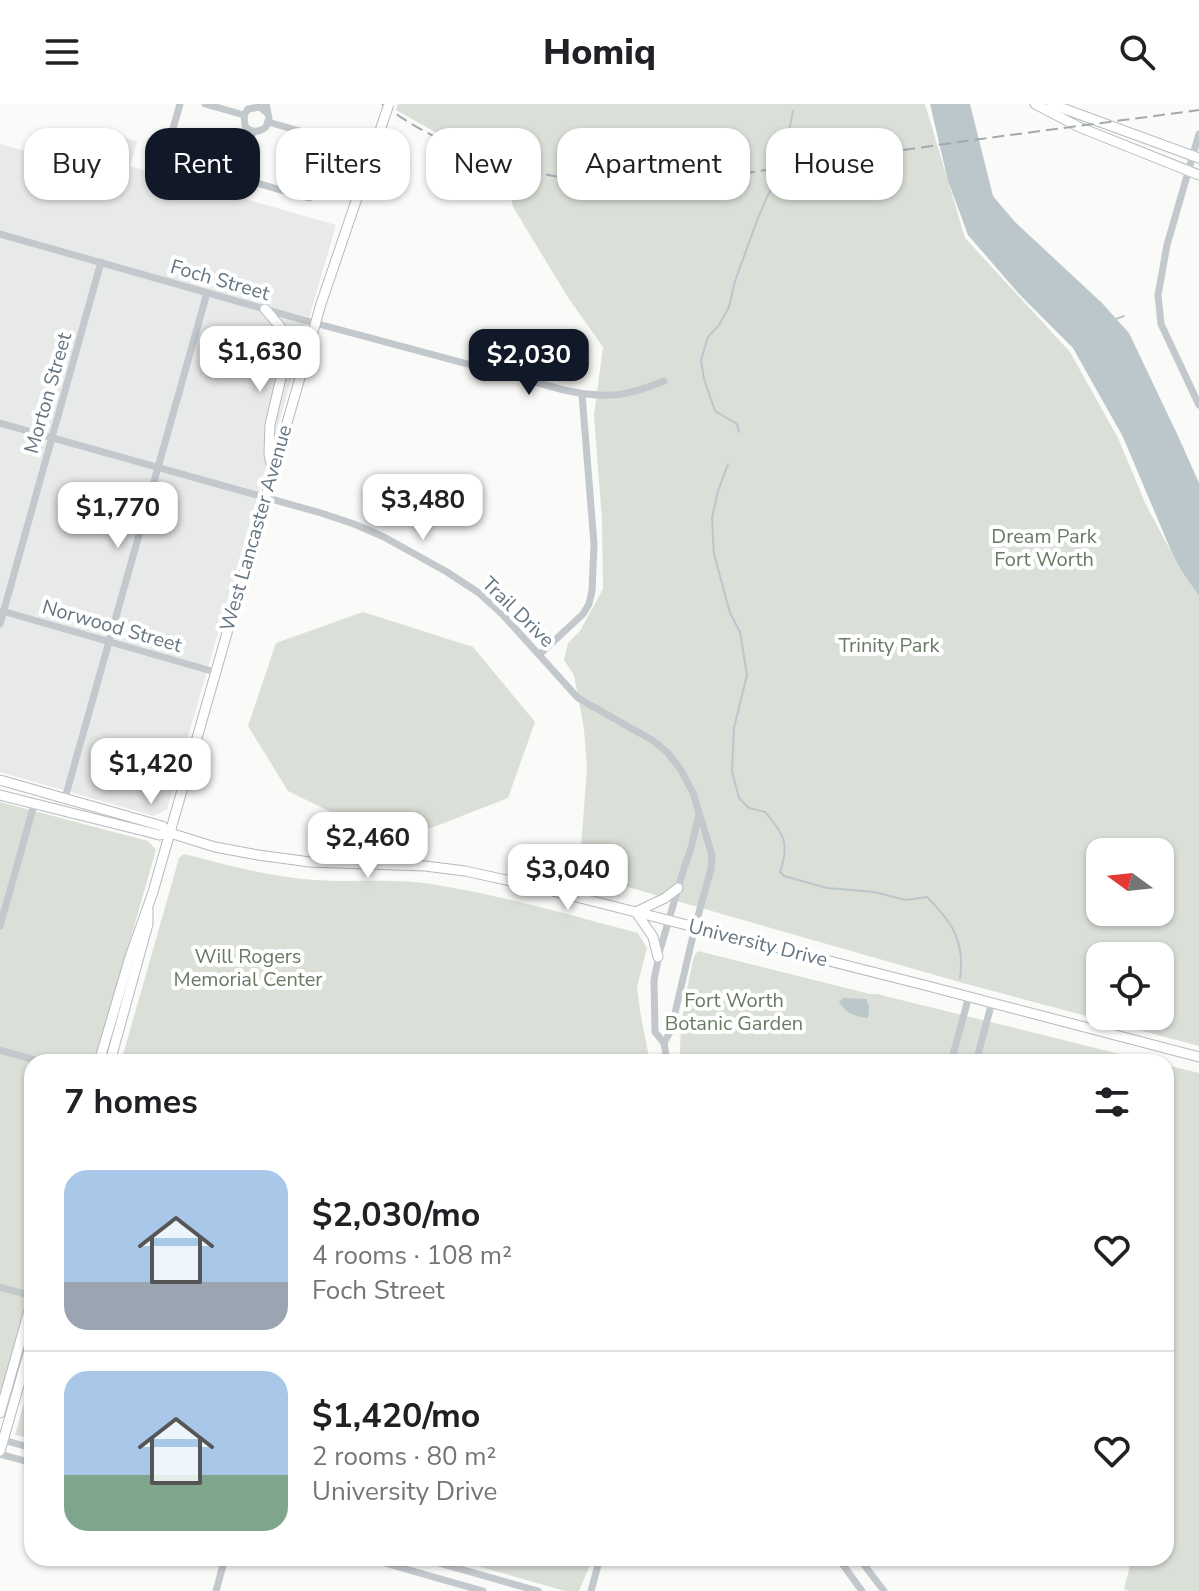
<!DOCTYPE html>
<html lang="en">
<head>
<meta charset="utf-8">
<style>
	body { margin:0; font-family:"Nunito Sans",sans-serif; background:#f6f6f6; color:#202124; height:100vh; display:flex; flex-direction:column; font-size:30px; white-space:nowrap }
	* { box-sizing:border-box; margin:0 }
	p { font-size:26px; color:#757577 }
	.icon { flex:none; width:44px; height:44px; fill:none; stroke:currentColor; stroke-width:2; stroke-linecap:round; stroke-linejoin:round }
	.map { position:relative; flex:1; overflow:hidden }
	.drawer { position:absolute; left:24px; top:950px; width:1150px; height:512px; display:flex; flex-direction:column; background:#fff; border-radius:24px; box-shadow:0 2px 6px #0004 }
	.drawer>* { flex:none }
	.guide { position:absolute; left:24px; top:24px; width:1152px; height:72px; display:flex; gap:16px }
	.needle { width:52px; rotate:285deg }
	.tools { position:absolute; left:1086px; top:734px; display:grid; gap:16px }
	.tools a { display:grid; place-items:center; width:88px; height:88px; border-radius:16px; background:#fff; box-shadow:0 2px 6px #0004; font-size:40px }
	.price { position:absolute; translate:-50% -68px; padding:0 18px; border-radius:16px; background:#fff; color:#222; font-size:26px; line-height:52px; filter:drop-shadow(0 2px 4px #0008) }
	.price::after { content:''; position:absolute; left:50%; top:48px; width:24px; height:18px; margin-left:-12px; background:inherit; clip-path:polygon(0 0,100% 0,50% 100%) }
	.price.selected { background:#111827; color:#fff }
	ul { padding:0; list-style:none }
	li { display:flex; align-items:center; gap:24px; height:200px; padding:0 40px }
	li+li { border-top:2px solid #e0e0e0 }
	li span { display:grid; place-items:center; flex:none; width:224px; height:160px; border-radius:24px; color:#555 }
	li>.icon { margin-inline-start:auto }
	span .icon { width:96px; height:96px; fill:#fffc; stroke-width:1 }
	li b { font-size:34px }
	h2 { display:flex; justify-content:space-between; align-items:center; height:96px; padding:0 40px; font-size:34px }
	.pill { padding:0 28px; border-radius:24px; background:#fff; box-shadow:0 2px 6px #0004; font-size:28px; line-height:72px }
	.pill.selected { background:#111827; color:#fff }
	header { display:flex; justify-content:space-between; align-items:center; height:104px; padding:0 40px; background:#fff; font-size:36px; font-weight:800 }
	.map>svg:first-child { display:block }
	.built { fill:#e8e9e9 }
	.green { fill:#dadfd7; fill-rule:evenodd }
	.water { fill:#bbc7cb }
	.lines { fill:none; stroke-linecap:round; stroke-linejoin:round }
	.stream { stroke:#bbc7cb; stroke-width:2 }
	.major-casing { stroke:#b5babe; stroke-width:11 }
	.minor { stroke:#c3c8cc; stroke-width:7 }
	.major { stroke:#fff; stroke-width:9 }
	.rail { stroke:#a2aab0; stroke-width:2; stroke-dasharray:12 6; stroke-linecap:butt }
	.major-bridge-casing { stroke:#b5babe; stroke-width:11; stroke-linecap:butt }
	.major-bridge { stroke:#fff; stroke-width:9 }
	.labels { text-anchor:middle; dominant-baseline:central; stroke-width:8; stroke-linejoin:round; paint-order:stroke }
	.street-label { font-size:20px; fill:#657683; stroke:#fff }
	.park-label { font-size:20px; fill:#687a64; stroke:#fff }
</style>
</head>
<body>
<header><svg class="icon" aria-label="menu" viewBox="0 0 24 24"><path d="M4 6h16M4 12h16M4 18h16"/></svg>Homiq<svg class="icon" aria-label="search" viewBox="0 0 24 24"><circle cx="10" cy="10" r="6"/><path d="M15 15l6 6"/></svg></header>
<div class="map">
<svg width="1199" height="1487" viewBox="0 0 1199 1487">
	<rect width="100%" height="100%" fill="#fafaf8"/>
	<path class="built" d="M94,25l43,12 -7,25 206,59 -169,584 -13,7 -154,-44v-628l83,23z"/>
	<g class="green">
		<path d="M398,0h527l40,134 105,114 48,86 28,67 36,67 17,24v450l-236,-63 -384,-110 8,-104 -3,-40 -10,-54 -10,-15 4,-17 12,-12 23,-42 -1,-69 -8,-105 9,-68 -34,-48 -56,-92 -6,-26 4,-19 -43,-14 -26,-12 -46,-26zM1100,748h60v60h-60zM1100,852h60v60h-60z"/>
		<path d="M363,508l110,35 62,75 -27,76 -77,30 -80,-6 -63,-31 -40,-65 28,-83z"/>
		<path d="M0,698l148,39 8,9 -61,212h-63v221l-32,114z"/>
		<path d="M184,750c40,10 79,21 119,25 45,5 90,-2 134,6 68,11 135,31 201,48l9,15 -10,39 4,30 9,45h-529l58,-204z"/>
		<path d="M698,847l172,43h7l275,68h-472c-1,-37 6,-70 14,-106z"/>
		<path d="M1166,961l33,8v518h-70l-5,-2 8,-31h34z"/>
		<path d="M32,1271v64l-17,-4z"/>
		<path d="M449,1454h144l-14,33h-14z"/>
	</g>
	<g class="water">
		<path d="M930,0h40l23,92 22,26 87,81 27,30 49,103 21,47v113l-17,-24 -10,-19 -49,-116 -50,-89 -54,-54 -51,-59 -20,-54z"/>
		<path d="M844,894l22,1 3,7 -1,12c-12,-1 -24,-5 -29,-17z"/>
	</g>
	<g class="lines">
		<g class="stream">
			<path d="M1113,216l11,-4"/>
			<path d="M739,328l-2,-8 -22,-13 -11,-32 -3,-19 7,-23 11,-12 10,-18 6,-26 23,-63 10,-23 12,-20 13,-64"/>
			<path d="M728,360l-10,27 -6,27 2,36 16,59 10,19 7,43 -13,53 -2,44 7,26 10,10 16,4c19,23 25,30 15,60l4,4 43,12 47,4 32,8 21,-3c25,25 38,44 33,81"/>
		</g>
		<defs>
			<g id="major">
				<path d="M1035,0l44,23 120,48"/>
				<path d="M1051,0l148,54"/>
				<path d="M265,205l17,20 7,14 -19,82 -1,29 3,14"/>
				<path d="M0,676l162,46 8,7 45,14 43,8 52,7 115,4 40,5 68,15 391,99 275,72"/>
				<path d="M0,691l152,38 7,2 11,-2"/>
				<path d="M636,808l17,25 5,20"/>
				<path d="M636,808l29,-14 13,-10"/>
				<path d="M99,958l31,-105 23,-65 158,-553"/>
				<path d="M110,958l38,-138v-14"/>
				<path d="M0,1309l32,-113"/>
				<path d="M0,1347l32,-111"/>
			</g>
		</defs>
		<use href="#major" class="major-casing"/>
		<g class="minor">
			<path d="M180,0l-15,53 144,41 17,-59"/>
			<path d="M205,0l39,11"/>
			<path d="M266,0l3,14 -3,9c-8,6 -15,6 -21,-1l-1,-11 4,-6 12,-2 7,6"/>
			<path d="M268,18l88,25"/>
			<path d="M1199,30l-32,111 -9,50 3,29 38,81"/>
			<path d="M240,75l13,-47"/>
			<path d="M0,130l296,84 268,72c41,9 61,7 100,-9"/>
			<path d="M0,319l321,90 33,11 30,13 63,35 32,21 24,22 75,83 74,42 15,12 14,18 12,23 19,62 -1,14 -16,58 -24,103 -7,13"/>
			<path d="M2,507l213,61"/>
			<path d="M0,520l101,-362"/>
			<path d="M540,550l43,-40 6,-10 3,-13 2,-47 -12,-150"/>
			<path d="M65,694l142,-505"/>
			<path d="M0,822l34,-121"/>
			<path d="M0,946l42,12"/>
			<path d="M667,958l-3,-19 -9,-11 -1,-52 6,-30 24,-82 7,-20 8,-34"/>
			<path d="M951,958l18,-66"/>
			<path d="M976,958l16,-60"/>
			<path d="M0,1183l32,9"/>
			<path d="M0,1335l32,9"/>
			<path d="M0,1350l32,9"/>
			<path d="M367,1454l116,33"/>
			<path d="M421,1454l117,33"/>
			<path d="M838,1454l24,33"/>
			<path d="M859,1454l25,33"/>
			<path d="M216,1487l9,-33"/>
			<path d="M591,1487l7,-26 4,-7"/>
		</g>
		<use href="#major" class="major"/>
		<path class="rail" d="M382,0c65,49 152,75 233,79 50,2 101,-5 151,-13 48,-7 96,-14 144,-21 96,-14 193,-26 289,-39"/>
		<defs>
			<path id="major-bridge" d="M311,235l10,-35 68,-200"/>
		</defs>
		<use href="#major-bridge" class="major-bridge-casing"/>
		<use href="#major-bridge" class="major-bridge"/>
	</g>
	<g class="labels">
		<g class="street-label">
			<text transform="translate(220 176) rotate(16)">Foch Street</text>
			<text transform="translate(48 289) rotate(-74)">Morton Street</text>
			<text transform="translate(256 424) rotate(-74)">West Lancaster Avenue</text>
			<text transform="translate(518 508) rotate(44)">Trail Drive</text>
			<text transform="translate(112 522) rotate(16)">Norwood Street</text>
			<text transform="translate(758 839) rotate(14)">University Drive</text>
		</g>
		<g class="park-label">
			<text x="1044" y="432">Dream Park<tspan x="1044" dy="23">Fort Worth</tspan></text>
			<text x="889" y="541">Trinity Park</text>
			<text x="248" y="852">Will Rogers<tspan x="248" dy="23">Memorial Center</tspan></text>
			<text x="734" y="896">Fort Worth<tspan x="734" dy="23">Botanic Garden</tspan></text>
		</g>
	</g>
</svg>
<div class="tools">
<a><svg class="needle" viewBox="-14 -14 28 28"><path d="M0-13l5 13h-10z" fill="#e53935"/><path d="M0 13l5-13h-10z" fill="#757577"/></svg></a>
<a><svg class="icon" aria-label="locate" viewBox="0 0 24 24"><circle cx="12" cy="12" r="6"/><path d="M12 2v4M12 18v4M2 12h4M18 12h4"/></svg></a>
</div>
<b class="price" style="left:260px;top:290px">$1,630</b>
<b class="price selected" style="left:529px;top:293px">$2,030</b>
<b class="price" style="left:423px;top:438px">$3,480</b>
<b class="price" style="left:118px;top:446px">$1,770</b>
<b class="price" style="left:151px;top:702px">$1,420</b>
<b class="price" style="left:368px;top:776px">$2,460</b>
<b class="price" style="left:568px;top:808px">$3,040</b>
<div class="guide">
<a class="pill">Buy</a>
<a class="pill selected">Rent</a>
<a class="pill">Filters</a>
<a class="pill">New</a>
<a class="pill">Apartment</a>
<a class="pill">House</a>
</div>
<section class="drawer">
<h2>7 homes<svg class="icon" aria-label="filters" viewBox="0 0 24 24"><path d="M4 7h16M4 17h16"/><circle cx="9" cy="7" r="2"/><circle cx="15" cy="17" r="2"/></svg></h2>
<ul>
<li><span style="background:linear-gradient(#a9c7e8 70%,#9aa5b1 0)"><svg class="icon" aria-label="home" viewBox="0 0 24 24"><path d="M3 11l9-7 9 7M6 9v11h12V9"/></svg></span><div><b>$2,030/mo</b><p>4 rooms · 108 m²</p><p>Foch Street</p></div><svg class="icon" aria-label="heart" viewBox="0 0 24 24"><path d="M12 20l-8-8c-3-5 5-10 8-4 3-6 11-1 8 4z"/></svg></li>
<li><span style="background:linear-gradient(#a9c7e8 65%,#7fa58c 0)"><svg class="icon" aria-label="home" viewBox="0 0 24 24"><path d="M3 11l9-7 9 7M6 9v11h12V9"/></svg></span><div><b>$1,420/mo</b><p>2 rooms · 80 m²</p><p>University Drive</p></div><svg class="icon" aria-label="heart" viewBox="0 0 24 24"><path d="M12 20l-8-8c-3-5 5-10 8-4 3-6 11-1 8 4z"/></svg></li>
</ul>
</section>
</div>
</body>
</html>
